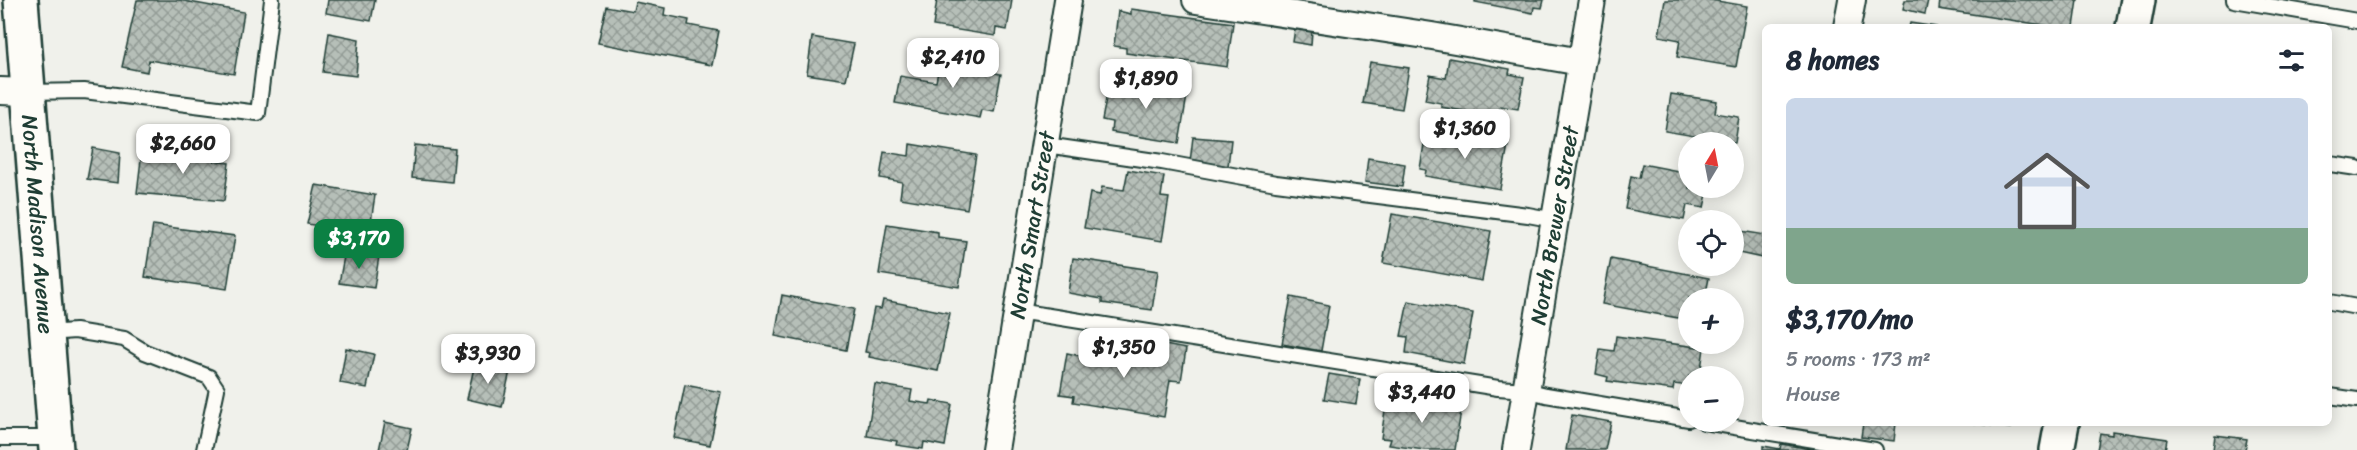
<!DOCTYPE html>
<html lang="en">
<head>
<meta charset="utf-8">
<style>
	body { margin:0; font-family:Sriracha,sans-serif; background:#f6f6f7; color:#1f2937; height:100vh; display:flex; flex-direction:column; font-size:22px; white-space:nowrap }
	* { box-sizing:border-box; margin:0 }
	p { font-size:20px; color:#747a83 }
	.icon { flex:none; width:33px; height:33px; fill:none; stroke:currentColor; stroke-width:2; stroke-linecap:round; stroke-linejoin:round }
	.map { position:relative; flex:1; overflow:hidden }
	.side { position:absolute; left:1762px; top:24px; width:570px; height:402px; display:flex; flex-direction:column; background:#fff; border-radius:9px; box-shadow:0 3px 15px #0003 }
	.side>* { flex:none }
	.needle { width:39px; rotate:10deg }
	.buttons { position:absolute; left:1678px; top:132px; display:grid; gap:12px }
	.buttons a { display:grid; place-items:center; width:66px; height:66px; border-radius:50%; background:#fff; box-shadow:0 3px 15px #0003; font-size:30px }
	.price { position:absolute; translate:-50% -51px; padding:0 14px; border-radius:12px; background:#fff; color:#222; font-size:20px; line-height:39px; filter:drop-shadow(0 2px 3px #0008) }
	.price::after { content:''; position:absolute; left:50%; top:36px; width:18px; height:14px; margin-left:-9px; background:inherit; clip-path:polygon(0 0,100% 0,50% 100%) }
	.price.on { background:#0b8043; color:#fff }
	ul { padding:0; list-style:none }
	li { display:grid; align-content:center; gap:12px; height:318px; padding:0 24px }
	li+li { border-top:2px solid #e0e1e3 }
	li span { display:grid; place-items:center; height:186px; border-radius:9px; color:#555 }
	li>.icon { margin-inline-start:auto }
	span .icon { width:108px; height:108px; fill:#fffc; stroke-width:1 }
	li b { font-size:26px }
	h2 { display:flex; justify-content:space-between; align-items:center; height:72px; padding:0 24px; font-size:26px }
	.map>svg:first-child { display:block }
	.building { fill:url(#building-cross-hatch); stroke:#1f3d34; stroke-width:1.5 }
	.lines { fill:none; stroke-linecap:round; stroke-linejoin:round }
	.service-casing { stroke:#1f3d34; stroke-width:18 }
	.minor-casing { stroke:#1f3d34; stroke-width:30 }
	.secondary-casing { stroke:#1f3d34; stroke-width:38 }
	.service { stroke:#fdfcf7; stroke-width:14 }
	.minor { stroke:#fdfcf7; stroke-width:26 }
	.secondary { stroke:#fdfcf7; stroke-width:33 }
	.labels { text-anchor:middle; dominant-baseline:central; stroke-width:4.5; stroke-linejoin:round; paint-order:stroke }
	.street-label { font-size:22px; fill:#1f3d34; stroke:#fdfcf7 }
</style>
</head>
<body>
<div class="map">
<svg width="2357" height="450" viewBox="0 0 2357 450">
	<defs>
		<pattern id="building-cross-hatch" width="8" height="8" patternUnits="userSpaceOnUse" patternTransform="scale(1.5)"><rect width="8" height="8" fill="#b6bfb8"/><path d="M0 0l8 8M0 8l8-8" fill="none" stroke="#939c96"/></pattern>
	</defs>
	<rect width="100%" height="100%" fill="#f0f1eb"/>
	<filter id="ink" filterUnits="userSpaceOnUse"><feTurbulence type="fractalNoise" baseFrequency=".0167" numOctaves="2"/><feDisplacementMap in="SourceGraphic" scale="12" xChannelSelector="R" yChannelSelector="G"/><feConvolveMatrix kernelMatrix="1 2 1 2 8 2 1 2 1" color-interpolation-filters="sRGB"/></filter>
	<g filter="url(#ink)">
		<g class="building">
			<path d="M137,0h42l65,12 -10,62 -85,-14 -2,12 -25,-5z"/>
			<path d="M328,0h47l-4,21 -45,-8z"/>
			<path d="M937,0h75l-5,30 -11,-2 -1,8 -62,-10z"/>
			<path d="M1475,0h69l-2,8 -8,-1 -1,6 -58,-11z"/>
			<path d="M1665,0h46l36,6 -11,61 -59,-10 3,-17 -21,-4z"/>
			<path d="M1905,0h23l-3,14 -22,-5z"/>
			<path d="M1940,0h138l-4,27h-18l-117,-18z"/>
			<path d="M635,2l30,6 -1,7 25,5 -1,5 31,6 -7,34 -114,-22 8,-37 27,5z"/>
			<path d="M1131,9l102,14 -6,44 -101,-14v-5l-12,-2 4,-35 13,3z"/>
			<path d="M1910,23l27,4h-28z"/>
			<path d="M1295,28l17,3 -1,14 -18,-3z"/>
			<path d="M329,33l30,6 -3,37 -33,-4z"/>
			<path d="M812,37l42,7 -8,36 -39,-6z"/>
			<path d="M941,56l50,9 -1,7 11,2 -7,38 -12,-2 -2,8 -85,-15 5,-27 36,6z"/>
			<path d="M1449,58l61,11 -1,5 15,3 -6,32 -18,-3 -2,11 -57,-10v-4l-16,-3 5,-25 16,3z"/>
			<path d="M1370,62l39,6 -7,41 -39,-6z"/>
			<path d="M1121,79l67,11 -9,53 -68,-11 1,-10 -10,-2 7,-37 11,2z"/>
			<path d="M1671,94l46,7 -2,12 24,4 -4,26 -70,-12z"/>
			<path d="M1435,132l73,13 -8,44 -75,-13 1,-6 -6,-1 4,-25 9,1z"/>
			<path d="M1193,137l38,3 -3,26 -38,-4z"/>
			<path d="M910,144l66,11 -9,54 -67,-11 2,-16 -22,-4 4,-26 25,4z"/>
			<path d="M415,145l40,4 -3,33 -40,-4z"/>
			<path d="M93,148l27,5 -2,30 -31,-4z"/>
			<path d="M164,148l32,4 -1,3 18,2v4l16,2 -5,38 -87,-8 5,-42 22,3z"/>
			<path d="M1368,158l37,6 -3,23 -37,-5z"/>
			<path d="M1642,164l47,9v15l19,1 -4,19 -17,-3 -3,15 -59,-11 6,-33 8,2z"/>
			<path d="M1128,170l36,6 -3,21 8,1 -7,43 -78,-13 6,-35 10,2 2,-8 22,3z"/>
			<path d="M316,185l59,10 -6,40 -62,-11z"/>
			<path d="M1392,214l99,17 -9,50 -99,-18z"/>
			<path d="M887,224l51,8v5l28,4 -7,46 -80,-13z"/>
			<path d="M153,225l82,11 -8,53 -82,-12z"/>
			<path d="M1734,230l32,5 -4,23 -28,-6z"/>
			<path d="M345,251l34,5 -5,32 -35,-5z"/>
			<path d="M1073,258l85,13 -6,39 -50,-7v-4l-34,-6z"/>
			<path d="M1611,259l98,19 -4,20h-16v22l-87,-16z"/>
			<path d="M782,295l72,14 -8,41 -71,-14z"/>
			<path d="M1291,297l38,8 -8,46 -39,-7z"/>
			<path d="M883,300l67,13 -12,58 -69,-14 1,-4 -5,-1 9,-44 7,1z"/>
			<path d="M1408,301l65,12 -9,51 -58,-11 2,-16 -7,-1z"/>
			<path d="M1616,336l88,12 -4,28h-11v10l-15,-2 -1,6 -66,-9 1,-4 -12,-3 4,-25 14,2z"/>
			<path d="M1149,342l37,7 -5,32 -11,-1 -6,37 -91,-15 1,-6 -14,-2 7,-41 14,3 1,-7 64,11z"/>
			<path d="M346,348l28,6 -7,34 -27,-5z"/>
			<path d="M475,363l35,8 -8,36 -35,-8z"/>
			<path d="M1329,374l31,5 -4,25 -32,-5z"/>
			<path d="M875,384l37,6 -2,11 20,3 1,-4 21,4 -7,42 -21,-4 -1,7 -27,-4 1,-4 -30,-5z"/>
			<path d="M685,385l36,7 -11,53 -36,-7z"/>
			<path d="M1395,394l67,10 -7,46h-31l-35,-5 2,-6 -10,-1 4,-28 7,1z"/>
			<path d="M1572,415l39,7 -6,28h-39z"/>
			<path d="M385,422l27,6 -5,22h-28z"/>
			<path d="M1863,423h33l-2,18 -33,-4z"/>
			<path d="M1972,423h38v5z"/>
			<path d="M2112,431l55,8 -2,11h-68l3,-17 12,2z"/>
			<path d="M2215,435l32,4 -2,11h-32z"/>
			<path d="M1781,444l36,6h-54v-4l17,3z"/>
		</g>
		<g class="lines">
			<defs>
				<g id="service">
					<path d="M2234,0l123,21"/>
					<path d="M28,92l56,-1 174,22 14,-113"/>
					<path d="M1046,145l116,17 114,21 252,32 27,5"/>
					<path d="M2330,164l27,4"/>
					<path d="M2330,302l27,5"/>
					<path d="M1018,311l480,77 28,2 20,5 143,24"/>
					<path d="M47,333l28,-2 49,8 21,13 64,25 8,12 -13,61"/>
					<path d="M2330,396l27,4"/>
					<path d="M1704,422l171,28"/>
					<path d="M0,438h55"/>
				</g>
				<g id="minor">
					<path d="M1196,0l236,36 149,26"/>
					<path d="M1847,27l5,-27"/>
					<path d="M0,91l28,1"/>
					<path id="s1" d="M995,450l73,-450"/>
					<path id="s2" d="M1516,450l76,-450"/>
				</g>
				<g id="secondary">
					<path id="s3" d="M21,0l35,450"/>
					<path d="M2133,27l5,-27"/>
					<path d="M2057,450l5,-27"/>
				</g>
			</defs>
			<use href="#service" class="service-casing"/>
			<use href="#minor" class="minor-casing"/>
			<use href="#secondary" class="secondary-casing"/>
			<use href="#service" class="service"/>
			<use href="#minor" class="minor"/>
			<use href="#secondary" class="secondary"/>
		</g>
	</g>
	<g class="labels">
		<g class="street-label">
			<text stroke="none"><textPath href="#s3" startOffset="225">North Madison Avenue</textPath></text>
			<text stroke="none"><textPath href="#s1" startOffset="228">North Smart Street</textPath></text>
			<text stroke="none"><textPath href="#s2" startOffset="228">North Brewer Street</textPath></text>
		</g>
	</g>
</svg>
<div class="buttons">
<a><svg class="needle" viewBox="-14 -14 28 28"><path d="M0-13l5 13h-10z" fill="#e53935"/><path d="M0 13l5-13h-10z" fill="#747a83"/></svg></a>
<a><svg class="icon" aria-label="locate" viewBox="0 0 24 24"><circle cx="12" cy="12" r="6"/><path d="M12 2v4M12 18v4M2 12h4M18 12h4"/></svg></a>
<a>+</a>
<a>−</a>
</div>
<b class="price" style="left:953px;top:89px">$2,410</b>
<b class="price" style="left:1146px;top:110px">$1,890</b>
<b class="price" style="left:1465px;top:160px">$1,360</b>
<b class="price" style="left:183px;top:175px">$2,660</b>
<b class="price on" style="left:359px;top:270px">$3,170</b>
<b class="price" style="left:1124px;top:379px">$1,350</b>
<b class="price" style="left:488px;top:385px">$3,930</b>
<b class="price" style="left:1422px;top:424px">$3,440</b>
<section class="side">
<h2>8 homes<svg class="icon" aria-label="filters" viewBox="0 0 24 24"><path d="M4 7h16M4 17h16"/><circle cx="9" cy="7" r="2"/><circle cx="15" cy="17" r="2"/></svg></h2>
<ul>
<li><span style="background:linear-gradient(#c9d6e8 70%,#7fa58c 0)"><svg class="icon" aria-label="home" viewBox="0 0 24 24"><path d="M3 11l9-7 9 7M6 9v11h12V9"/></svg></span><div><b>$3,170/mo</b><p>5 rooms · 173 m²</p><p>House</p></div></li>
</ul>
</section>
</div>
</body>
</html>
